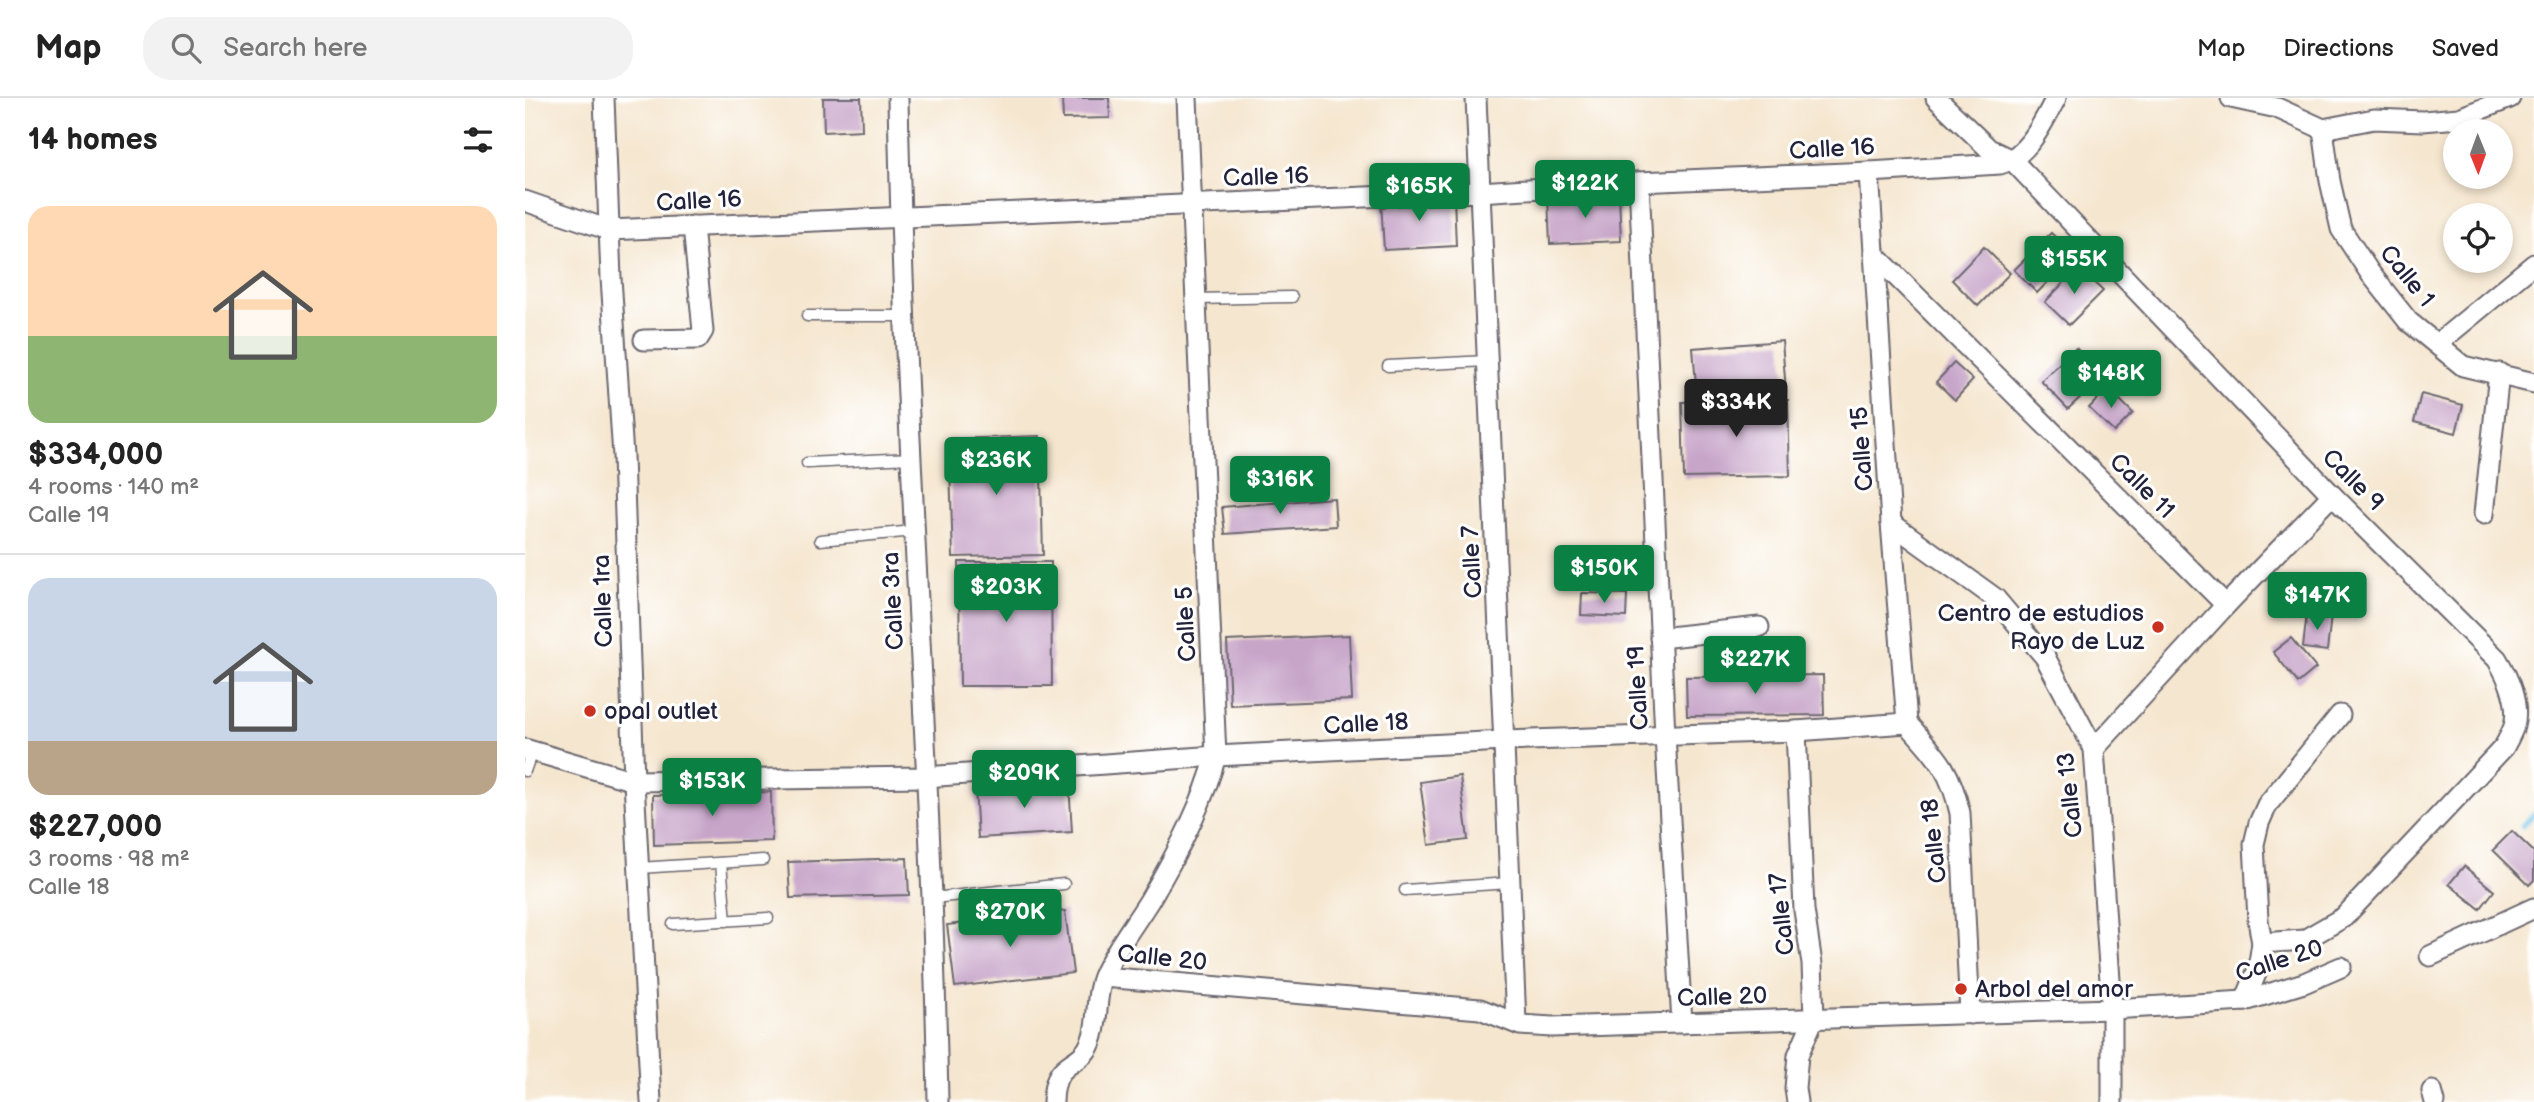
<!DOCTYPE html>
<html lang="en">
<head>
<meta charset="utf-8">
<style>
	body { margin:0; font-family:"Balsamiq Sans",sans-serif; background:#f2f2f2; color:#222; height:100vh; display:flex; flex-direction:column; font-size:26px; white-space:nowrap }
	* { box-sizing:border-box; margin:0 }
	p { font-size:23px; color:#767676 }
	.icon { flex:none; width:38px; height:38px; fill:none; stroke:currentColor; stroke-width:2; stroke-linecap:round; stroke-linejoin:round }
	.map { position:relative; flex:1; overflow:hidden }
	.drawer { display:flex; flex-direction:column; background:#fff; width:525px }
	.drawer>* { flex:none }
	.needle { width:46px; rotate:179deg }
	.tools { position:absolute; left:1918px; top:21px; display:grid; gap:14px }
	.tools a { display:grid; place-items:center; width:70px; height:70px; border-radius:50%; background:#fff; box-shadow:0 4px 10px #0003; font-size:35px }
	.price { position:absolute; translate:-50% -60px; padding:0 16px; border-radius:7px; background:#0b8043; color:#fff; font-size:23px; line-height:46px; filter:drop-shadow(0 2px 4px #0008) }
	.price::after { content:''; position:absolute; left:50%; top:42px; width:21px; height:16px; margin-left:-10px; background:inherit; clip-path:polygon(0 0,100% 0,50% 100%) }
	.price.selected { background:#222; color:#fff }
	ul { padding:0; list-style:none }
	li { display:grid; align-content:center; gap:14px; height:371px; padding:0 28px }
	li+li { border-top:2px solid #e0e0e0 }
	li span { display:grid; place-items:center; height:217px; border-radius:21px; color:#555 }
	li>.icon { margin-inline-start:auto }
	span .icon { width:126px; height:126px; fill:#fffc; stroke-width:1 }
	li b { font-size:30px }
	h2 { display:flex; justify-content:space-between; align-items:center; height:84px; padding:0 28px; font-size:30px }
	header { display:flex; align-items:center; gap:42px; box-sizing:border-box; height:98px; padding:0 35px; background:#fff; border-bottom:2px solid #e0e0e0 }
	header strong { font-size:33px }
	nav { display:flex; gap:38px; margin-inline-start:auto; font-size:24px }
	.search { width:490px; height:63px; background:#f2f2f2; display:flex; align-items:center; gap:18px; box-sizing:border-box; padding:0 24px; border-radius:28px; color:#767676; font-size:26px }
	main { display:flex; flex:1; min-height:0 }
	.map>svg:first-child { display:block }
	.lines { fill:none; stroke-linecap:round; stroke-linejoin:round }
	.stream { stroke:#68bfe5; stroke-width:5 }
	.building { fill:#c7a5c9 }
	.service-casing { stroke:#6c676f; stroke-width:13 }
	.minor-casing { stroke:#6c676f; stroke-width:23 }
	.service { stroke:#fff; stroke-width:10 }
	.minor { stroke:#fff; stroke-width:19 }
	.poi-dot { fill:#c8321e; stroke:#fff; stroke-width:2.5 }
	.labels { text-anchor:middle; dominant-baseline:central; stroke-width:6; stroke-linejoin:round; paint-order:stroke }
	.street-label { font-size:24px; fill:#22223b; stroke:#fff }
	.poi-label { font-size:24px; fill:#22223b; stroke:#fff; text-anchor:start }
</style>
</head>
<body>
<header>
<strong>Map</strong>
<div class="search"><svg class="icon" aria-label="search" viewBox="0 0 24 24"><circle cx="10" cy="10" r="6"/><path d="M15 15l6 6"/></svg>Search here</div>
<nav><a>Map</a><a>Directions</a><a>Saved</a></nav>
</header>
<main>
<section class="drawer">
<h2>14 homes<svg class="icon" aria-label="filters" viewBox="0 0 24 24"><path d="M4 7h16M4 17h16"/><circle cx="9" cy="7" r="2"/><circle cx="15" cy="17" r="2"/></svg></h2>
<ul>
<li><span style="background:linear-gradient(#ffd9b3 60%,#8fb573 0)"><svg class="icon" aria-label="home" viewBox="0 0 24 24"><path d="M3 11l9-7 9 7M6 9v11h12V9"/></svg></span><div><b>$334,000</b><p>4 rooms · 140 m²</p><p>Calle 19</p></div></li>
<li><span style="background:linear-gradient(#c9d6e8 75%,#b9a48a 0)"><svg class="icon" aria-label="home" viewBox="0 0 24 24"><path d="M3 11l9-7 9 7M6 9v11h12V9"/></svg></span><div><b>$227,000</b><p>3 rooms · 98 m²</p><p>Calle 18</p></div></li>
</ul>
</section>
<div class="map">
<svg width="2009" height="1004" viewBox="0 0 2009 1004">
	<rect width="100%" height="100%" fill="#fff"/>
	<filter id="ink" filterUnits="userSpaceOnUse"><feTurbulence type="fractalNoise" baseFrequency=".0143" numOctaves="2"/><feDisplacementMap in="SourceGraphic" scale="14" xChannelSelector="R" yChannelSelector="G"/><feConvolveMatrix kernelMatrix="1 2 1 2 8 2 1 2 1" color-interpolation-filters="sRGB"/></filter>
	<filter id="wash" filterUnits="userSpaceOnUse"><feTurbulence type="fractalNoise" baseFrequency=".00686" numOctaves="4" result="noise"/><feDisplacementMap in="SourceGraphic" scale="28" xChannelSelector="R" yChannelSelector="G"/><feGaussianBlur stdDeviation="1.57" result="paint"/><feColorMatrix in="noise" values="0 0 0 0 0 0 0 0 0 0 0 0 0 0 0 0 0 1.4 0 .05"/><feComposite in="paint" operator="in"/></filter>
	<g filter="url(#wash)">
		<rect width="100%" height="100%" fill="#f5e6cf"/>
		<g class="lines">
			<path class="stream" d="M1997,728l12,-12"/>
		</g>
		<g id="blocks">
			<g class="building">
				<path d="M298,0h38l1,32 -38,2z"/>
				<path d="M537,0h47l1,20 -47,1z"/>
				<path d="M1094,97l2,46 -71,3 -2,-46z"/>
				<path d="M929,99l2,49 -72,4 -3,-49z"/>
				<path d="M1526,135l23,22 -37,38 -23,-23z"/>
				<path d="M1459,149l26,26 -32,33 -26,-26z"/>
				<path d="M1553,170l25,23 -34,34 -24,-23z"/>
				<path d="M1257,243l4,50 -89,6 -4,-49z"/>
				<path d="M1551,250l27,28 -35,33 -27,-28z"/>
				<path d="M1429,265l19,17 -18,20 -19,-18z"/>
				<path d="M1583,290l25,25 -19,19 -25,-24z"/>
				<path d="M1896,296l42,11 -7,28 -42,-11z"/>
				<path d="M1263,302l2,76 -106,2 -2,-76z"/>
				<path d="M515,338l3,119 -90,2 -4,-118z"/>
				<path d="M809,400l2,28 -111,8 -3,-27z"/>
				<path d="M434,464h92l1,124h-92z"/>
				<path d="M1057,495l45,1 -1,23 -45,-2z"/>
				<path d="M1782,514l24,3 -4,36 -24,-3z"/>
				<path d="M824,537l3,65 -122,5 -3,-64z"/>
				<path d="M1766,540l25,30 -18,15 -25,-31z"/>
				<path d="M1298,577l1,40 -137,1 -1,-39z"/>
				<path d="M935,678l8,64 -39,5 -9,-63z"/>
				<path d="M544,684l3,50 -94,6 -3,-50z"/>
				<path d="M246,694l1,49 -118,4 -1,-50z"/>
				<path d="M1987,733l22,21v28l-5,5 -36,-35z"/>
				<path d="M382,760l2,37 -119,3 -2,-36z"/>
				<path d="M1939,768l30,25 -14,18 -31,-25z"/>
				<path d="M540,813l8,62 -118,14 -8,-62z"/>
			</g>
		</g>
	</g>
	<g filter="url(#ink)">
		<use href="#blocks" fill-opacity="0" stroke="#6c676f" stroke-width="2"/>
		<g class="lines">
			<defs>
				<g id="service">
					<path d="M670,201l97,-2"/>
					<path d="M282,218h98"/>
					<path d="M863,268l99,-5"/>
					<path d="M282,365l104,-5"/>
					<path d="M295,442l94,-9"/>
					<path d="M0,673l7,-20"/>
					<path d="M196,765l5,58"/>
					<path d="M114,770l124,-8"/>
					<path d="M880,792l105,-7"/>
					<path d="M408,800l131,-14"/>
					<path d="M148,826l95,-6"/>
				</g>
				<g id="minor">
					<path d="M79,0l7,180 12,178 11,325 17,321"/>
					<path d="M373,0c6,335 34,669 40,1004"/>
					<path d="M951,0l40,925"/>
					<path d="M1411,0l53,51 23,11 320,335 165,164c11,18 23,45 17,67 -2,7 -7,15 -10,21l-160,170 -40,23 -42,3"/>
					<path d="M1706,0l46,10 46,21"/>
					<path d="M1798,31l7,52 11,48 29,44 38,48 55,45 71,17"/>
					<path d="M1798,31l51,-10 49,2 36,-3 51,-20"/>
					<path d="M1344,74l22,351 16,200"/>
					<path d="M1114,84l26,553 17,288"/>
					<path d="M0,103l84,29 870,-38 160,-10 230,-10 131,-8c28,-8 43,-41 56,-66"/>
					<path d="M1349,156l352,351"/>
					<path d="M119,242l54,-1 5,-8 -10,-105"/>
					<path d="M1912,246l97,-80"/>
					<path d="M1959,416l15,-141"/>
					<path d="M1366,425l104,75 50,59 49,92 18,260v93"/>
					<path d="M1135,540l99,-11"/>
					<path d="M1382,625c30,34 43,45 53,90l10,201"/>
					<path d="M1271,633l8,179 8,54 2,54 -16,37 -3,33 2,14"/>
					<path d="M0,651l109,32 291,-4 291,-21 288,-15 292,-10 111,-8"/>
					<path d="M1569,651l132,-144 106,-110"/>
					<path d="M1905,858l104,-48"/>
					<path d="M578,879l377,32 40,16 32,2 560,-18 133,-8 59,-18 37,-16"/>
					<path d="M1720,903l13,-32 4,-26 -4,-23 -4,-76 5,-21 8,-18 73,-90"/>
					<path d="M1907,993l3,11"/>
					<path d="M528,1004c1,-46 27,-32 38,-60 9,-21 3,-46 13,-68 12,-26 30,-49 45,-73 27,-45 53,-94 67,-145l-29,-658"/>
				</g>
			</defs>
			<use href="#service" class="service-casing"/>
			<use href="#minor" class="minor-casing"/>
			<use href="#service" class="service"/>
			<use href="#minor" class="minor"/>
		</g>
	</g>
	<g class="poi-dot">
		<circle cx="1633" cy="529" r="7"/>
		<circle cx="65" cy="613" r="7"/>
		<circle cx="1436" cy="891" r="7"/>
	</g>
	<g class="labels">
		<g class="street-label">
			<text transform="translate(1307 51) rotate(-3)">Calle 16</text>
			<text transform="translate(741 79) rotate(-2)">Calle 16</text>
			<text transform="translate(174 103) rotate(-3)">Calle 16</text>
			<text transform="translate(1882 178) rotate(51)">Calle 1</text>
			<text transform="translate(1337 351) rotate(-94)">Calle 15</text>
			<text transform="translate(1828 382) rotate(45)">Calle 9</text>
			<text transform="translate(1617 388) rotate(45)">Calle 11</text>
			<text transform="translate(947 464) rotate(-93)">Calle 7</text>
			<text transform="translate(78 503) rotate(-92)">Calle 1ra</text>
			<text transform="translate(368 503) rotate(-93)">Calle 3ra</text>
			<text transform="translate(661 526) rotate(-93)">Calle 5</text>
			<text transform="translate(1113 590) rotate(-93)">Calle 19</text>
			<text transform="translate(841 626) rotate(-3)">Calle 18</text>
			<text transform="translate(1545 697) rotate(-96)">Calle 13</text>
			<text transform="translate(1409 743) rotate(-96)">Calle 18</text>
			<text transform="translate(1257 816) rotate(-96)">Calle 17</text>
			<text transform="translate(637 860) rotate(6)">Calle 20</text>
			<text transform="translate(1754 863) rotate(-18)">Calle 20</text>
			<text transform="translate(1197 899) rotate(-2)">Calle 20</text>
		</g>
		<g class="poi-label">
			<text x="1619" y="515" text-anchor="end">Centro de estudios<tspan x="1619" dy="28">Rayo de Luz</tspan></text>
			<text x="79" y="613">opal outlet</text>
			<text x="1450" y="891">Arbol del amor</text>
		</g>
	</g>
</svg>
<div class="tools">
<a><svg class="needle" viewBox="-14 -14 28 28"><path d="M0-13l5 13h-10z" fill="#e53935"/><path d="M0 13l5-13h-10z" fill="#767676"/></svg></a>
<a><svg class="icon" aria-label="locate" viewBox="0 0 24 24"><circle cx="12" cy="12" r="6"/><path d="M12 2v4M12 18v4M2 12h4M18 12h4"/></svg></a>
</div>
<b class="price" style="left:1060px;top:122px">$122K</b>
<b class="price" style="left:894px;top:125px">$165K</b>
<b class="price" style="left:1549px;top:198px">$155K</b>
<b class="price" style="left:1586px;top:312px">$148K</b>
<b class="price selected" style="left:1211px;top:341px">$334K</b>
<b class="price" style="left:471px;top:399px">$236K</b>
<b class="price" style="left:755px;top:418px">$316K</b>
<b class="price" style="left:1079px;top:507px">$150K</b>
<b class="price" style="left:481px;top:526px">$203K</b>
<b class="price" style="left:1792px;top:534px">$147K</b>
<b class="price" style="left:1230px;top:598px">$227K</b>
<b class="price" style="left:499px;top:712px">$209K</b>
<b class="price" style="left:187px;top:720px">$153K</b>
<b class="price" style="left:485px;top:851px">$270K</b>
</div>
</main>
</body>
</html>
